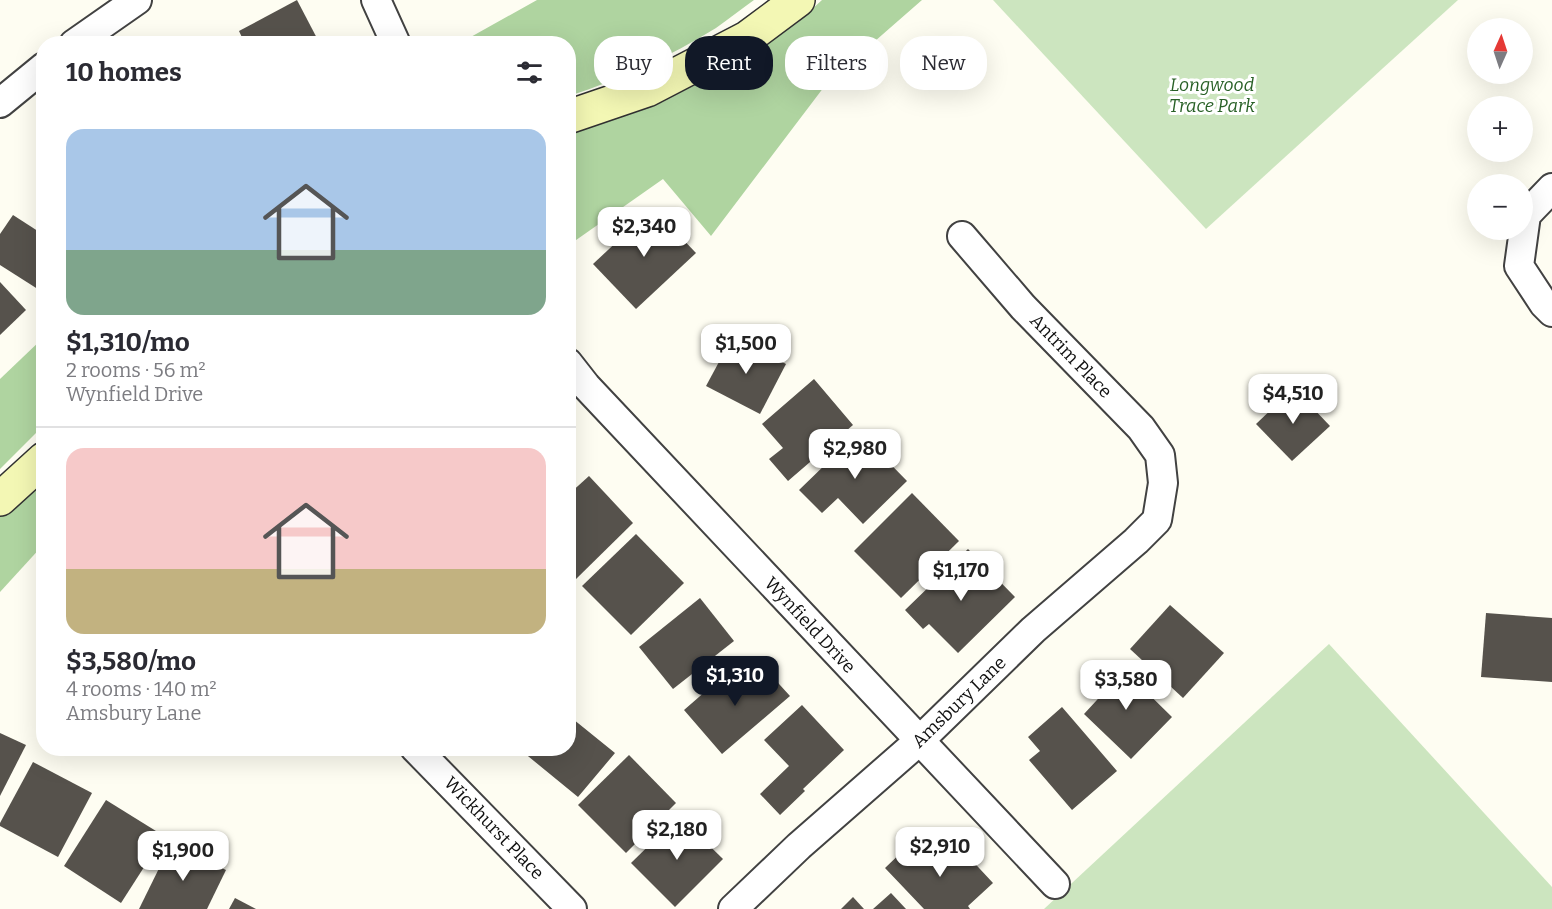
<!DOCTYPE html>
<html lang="en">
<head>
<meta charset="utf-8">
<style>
	body { margin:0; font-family:Bitter,serif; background:#f7f7f7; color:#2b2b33; height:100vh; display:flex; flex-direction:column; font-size:22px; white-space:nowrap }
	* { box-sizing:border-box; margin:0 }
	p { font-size:20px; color:#7c7c81 }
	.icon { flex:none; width:33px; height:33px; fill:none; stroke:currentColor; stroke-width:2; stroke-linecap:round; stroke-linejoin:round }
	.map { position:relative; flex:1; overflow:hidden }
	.drawer { position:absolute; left:36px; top:36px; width:540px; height:720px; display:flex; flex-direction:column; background:#fff; border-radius:24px; box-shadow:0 6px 24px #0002 }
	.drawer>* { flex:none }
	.guide { position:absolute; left:594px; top:36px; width:570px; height:54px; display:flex; gap:12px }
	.needle { width:39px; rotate:3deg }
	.buttons { position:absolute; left:1467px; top:18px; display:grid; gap:12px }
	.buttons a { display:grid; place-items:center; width:66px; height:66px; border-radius:50%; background:#fff; box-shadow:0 6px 24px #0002; font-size:30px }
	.price { position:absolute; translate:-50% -51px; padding:0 14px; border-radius:12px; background:#fff; color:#222; font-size:20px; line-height:39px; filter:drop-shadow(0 2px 3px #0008) }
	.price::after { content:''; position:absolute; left:50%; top:36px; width:18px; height:14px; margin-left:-9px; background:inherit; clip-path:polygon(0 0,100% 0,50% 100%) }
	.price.selected { background:#111827; color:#fff }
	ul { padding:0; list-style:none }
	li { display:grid; align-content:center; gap:12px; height:318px; padding:0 30px }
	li+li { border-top:2px solid #e1e1e2 }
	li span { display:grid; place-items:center; height:186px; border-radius:18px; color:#555 }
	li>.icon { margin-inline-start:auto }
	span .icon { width:108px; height:108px; fill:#fffc; stroke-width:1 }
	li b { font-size:26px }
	h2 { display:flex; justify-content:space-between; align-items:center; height:72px; padding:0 30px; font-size:26px }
	.tag { padding:0 21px; border-radius:24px; background:#fff; box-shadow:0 6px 24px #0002; font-size:21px; line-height:54px }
	.tag.selected { background:#111827; color:#fff }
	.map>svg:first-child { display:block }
	.green { fill:#cce5bf }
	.forest { fill:#afd4a0 }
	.building { fill:#56524c }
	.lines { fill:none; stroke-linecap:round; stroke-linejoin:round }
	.street-casing { stroke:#424242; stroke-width:32 }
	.secondary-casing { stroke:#313131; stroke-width:36 }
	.street { stroke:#fff; stroke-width:28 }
	.secondary { stroke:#f3f7b4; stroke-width:33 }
	.labels { text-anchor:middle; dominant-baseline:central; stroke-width:6; stroke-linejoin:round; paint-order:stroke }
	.park-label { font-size:18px; font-style:italic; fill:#286026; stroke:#fff }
	.street-label { font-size:18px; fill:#0f0f0f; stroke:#fff }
</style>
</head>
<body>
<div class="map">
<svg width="1552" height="909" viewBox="0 0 1552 909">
	<rect width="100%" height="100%" fill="#fefdf2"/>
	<g class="green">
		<path d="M993,0h465l-252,229z"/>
		<path d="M1329,644l223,243v22h-508z"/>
	</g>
	<g class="forest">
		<path d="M537,0h217c-13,9 -25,19 -38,28 -47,29 -95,51 -147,68l-1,-52 -108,-1z"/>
		<path d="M822,0h100l-95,83 -116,153 -48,-57 -94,66v-112l78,-29 78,-37 72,-44z"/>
		<path d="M43,338v88l-43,43v-90z"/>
		<path d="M43,475v70l-43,47v-77z"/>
	</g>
	<g class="building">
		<path d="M297,0l23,44h-75l-6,-13z"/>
		<path d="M653,208l43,45 -60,56 -43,-45z"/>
		<path d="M13,215l31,20v58l-44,-28v-31z"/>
		<path d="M0,282l26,28 -26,25z"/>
		<path d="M733,336l53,28 -26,50 -54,-28z"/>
		<path d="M814,379l39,46 -65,56 -19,-22 14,-11 -21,-24z"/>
		<path d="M1294,388l36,38 -38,35 -36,-37z"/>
		<path d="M859,432l48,49 -44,43 -25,-26 -16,15 -23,-23z"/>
		<path d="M568,458l8,8 -8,7z"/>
		<path d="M589,476l44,47 -59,58 -6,-6v-80z"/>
		<path d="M912,493l47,48 -58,57 -47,-47z"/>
		<path d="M636,534l48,49 -53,52 -49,-49z"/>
		<path d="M968,549l47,48 -57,56 -29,-29 -6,5 -18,-19z"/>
		<path d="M700,598l34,43 -61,48 -34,-42z"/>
		<path d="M1170,605l54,48 -41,45 -53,-49z"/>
		<path d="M1486,613l66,5v64l-71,-5z"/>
		<path d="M1114,660l58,57 -41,42 -47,-45 24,-26 -11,-11z"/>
		<path d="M737,664l18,21 14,-12 21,23 -68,58 -38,-44z"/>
		<path d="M802,705l42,45 -41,39 2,2 -25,24 -20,-21 29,-28 -25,-26z"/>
		<path d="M1062,707l55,64 -45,39 -43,-50 11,-9 -12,-14z"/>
		<path d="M568,715l47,38 -37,44 -55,-45 3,-4h42z"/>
		<path d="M0,733l26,12 -26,51z"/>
		<path d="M629,755l47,48 -50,50 -48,-48z"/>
		<path d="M33,762l59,31 -34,64 -58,-31v-3z"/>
		<path d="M106,800l58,36 -43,67 -57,-37z"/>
		<path d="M679,816l44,43 -48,48 -44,-44z"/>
		<path d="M953,840l40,43 -25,23 2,3h-46l-39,-41 24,-23 18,19z"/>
		<path d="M171,844l55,26 -19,39h-68z"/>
		<path d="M891,893l15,16h-33z"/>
		<path d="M853,897l11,12h-23z"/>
		<path d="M235,898l21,11h-27z"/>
	</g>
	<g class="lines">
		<defs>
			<g id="street">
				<path d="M376,0l20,44"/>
				<path d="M74,44l63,-44"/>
				<path d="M0,103l44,-36"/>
				<path d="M1552,188l-26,27 -7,51 25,38 8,8"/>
				<path d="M568,363l18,23 469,498"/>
				<path d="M415,748l157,161"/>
				<path d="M733,909l66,-63 120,-105 114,-111 103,-89 21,-21 6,-37 -3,-28 -19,-27 -118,-121 -61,-71"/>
			</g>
			<g id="secondary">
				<path d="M568,117l79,-27 100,-52 51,-38"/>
				<path d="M0,499l44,-40"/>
			</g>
		</defs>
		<use href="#street" class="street-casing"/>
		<use href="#secondary" class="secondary-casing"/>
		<use href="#street" class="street"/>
		<use href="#secondary" class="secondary"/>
	</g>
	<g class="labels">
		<g class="park-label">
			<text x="1212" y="85">Longwood<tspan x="1212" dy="21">Trace Park</tspan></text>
		</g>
		<g class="street-label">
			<text transform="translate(1071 356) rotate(46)">Antrim Place</text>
			<text transform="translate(810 625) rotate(47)">Wynfield Drive</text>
			<text transform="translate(959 702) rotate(-44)">Amsbury Lane</text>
			<text transform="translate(494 828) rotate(46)">Wickhurst Place</text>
		</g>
	</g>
</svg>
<div class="buttons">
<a><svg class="needle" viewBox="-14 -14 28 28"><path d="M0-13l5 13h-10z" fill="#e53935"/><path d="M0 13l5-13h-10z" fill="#7c7c81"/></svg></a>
<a>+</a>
<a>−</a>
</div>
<b class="price" style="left:644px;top:258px">$2,340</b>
<b class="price" style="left:746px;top:375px">$1,500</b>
<b class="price" style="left:1293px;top:425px">$4,510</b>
<b class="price" style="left:855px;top:480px">$2,980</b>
<b class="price" style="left:961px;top:602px">$1,170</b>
<b class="price selected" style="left:735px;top:707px">$1,310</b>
<b class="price" style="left:1126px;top:711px">$3,580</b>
<b class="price" style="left:677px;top:861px">$2,180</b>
<b class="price" style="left:940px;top:878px">$2,910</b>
<b class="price" style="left:183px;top:882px">$1,900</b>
<div class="guide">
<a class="tag">Buy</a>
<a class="tag selected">Rent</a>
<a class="tag">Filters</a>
<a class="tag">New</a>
</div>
<section class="drawer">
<h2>10 homes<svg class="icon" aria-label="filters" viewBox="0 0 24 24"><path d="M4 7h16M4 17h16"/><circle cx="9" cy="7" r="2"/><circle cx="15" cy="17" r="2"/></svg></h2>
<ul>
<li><span style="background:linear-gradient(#a9c7e8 65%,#7fa58c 0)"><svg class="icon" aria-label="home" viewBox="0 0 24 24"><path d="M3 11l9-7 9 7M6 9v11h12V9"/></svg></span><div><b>$1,310/mo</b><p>2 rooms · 56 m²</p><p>Wynfield Drive</p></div></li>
<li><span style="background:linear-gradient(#f6c9c9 65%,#c2b280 0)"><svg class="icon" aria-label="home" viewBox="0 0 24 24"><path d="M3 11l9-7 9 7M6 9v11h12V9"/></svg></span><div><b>$3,580/mo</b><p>4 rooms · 140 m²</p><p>Amsbury Lane</p></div></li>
</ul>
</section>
</div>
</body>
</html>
